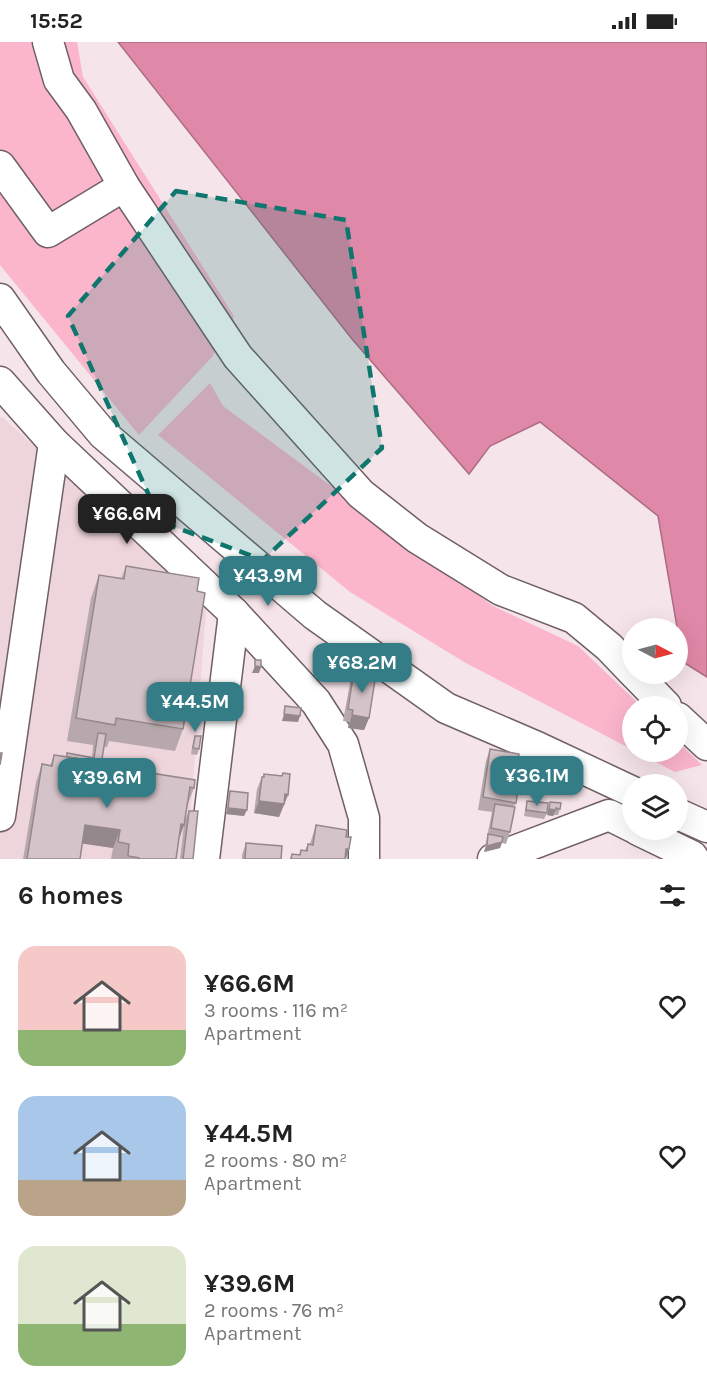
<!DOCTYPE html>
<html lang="en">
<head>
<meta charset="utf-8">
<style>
	body { margin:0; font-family:Karla,sans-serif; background:#f6f6f6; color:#222; height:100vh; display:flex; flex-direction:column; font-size:22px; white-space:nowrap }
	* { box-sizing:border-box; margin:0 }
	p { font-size:20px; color:#767676 }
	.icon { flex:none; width:33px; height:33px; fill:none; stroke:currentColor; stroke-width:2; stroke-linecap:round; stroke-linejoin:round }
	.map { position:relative; height:817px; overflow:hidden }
	.sheet { display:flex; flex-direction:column; background:#fff; flex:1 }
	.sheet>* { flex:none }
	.needle { width:39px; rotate:96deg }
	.buttons { position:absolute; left:622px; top:576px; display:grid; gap:12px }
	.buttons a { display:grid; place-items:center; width:66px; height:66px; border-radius:50%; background:#fff; box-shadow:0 6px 24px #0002; font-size:30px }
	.price { position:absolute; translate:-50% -51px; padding:0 14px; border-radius:12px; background:#347c86; color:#fff; font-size:20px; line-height:39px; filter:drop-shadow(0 2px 3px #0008) }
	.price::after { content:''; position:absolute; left:50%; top:36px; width:18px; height:14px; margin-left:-9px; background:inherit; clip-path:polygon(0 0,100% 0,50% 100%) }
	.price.current { background:#222; color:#fff }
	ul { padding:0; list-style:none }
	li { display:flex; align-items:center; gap:18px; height:150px; padding:0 18px }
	li span { display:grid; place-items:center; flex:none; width:168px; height:120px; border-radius:18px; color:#555 }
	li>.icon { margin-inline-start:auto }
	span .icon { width:72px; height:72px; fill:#fffc; stroke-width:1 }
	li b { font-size:26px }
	h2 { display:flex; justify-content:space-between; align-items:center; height:72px; padding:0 18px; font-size:26px }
	.status { display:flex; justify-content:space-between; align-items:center; height:42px; padding:0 30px; background:#fff; direction:ltr }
	.status svg { height:16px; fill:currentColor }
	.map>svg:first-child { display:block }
	.built { fill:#eed5db }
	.green { fill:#fbb6cc }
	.water { fill:#e088a7; stroke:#ac6d83; stroke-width:1.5 }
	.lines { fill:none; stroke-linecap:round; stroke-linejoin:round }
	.minor-casing { stroke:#6f6065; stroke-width:33 }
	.minor { stroke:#fff; stroke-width:30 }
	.wall { fill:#b6a8ac }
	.shaded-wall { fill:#94888c }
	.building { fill:#d4c3c8; stroke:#94888c; stroke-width:1.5 }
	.marked { fill:#0f766e; fill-opacity:0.2; stroke:#0f766e; stroke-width:4.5; stroke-dasharray:12 8; stroke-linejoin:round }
</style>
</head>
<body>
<div class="status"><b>15:52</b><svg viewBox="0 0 49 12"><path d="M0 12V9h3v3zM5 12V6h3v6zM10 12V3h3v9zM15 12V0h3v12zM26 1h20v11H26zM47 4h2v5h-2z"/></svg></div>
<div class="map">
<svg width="707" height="817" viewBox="0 0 707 817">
	<rect width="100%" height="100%" fill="#f5e4e9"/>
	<path class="built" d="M0,375l3,1 204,180 -20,261h-187z"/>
	<g class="green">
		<path d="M0,0h77l6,35 151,239 -22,41 -73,78 -139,-170z"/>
		<path d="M210,341l13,23 270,200 85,40 63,60h-8v44l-169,-88 -114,-70 -192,-157z"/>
		<path d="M678,700l24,23 -27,7 -39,-20h42z"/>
	</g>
	<path class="water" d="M118,0h589v635l-24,-15 -25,-146 -118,-94 -50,24 -21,28 -117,-135z"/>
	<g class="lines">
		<defs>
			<g id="minor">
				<path d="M48,0l11,38 22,30 43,76 114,171 123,137 56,44 84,52 73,28 35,29 24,25"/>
				<path d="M0,124l48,66 76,-46"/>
				<path d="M0,257l51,73 52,62 212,181 131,93 91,39 96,45"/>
				<path d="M0,340l54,61 180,170 82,89 27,42 21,74v41"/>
				<path d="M635,632l31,32"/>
				<path d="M678,676l29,27"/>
				<path d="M678,772l29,13"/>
				<path d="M0,774l54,-373"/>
				<path d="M638,788l54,26 2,3"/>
				<path d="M204,817l30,-246"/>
				<path d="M493,817l116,-44 24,12"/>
			</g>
		</defs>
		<use href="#minor" class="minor-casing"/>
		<use href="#minor" class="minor"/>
	</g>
	<g class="wall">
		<path d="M126,524l71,25 -14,138 -8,22 -66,-10 -2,6h-3l-3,18 93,23 -7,18 -3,16 5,-11 4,48h-13l4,-34 -5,14 -3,20h-65l2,-11 -31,-5 -2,16h-57l13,-77 6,-18 8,2 4,-11 12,2 1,-4 25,4 1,-12 -26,-4 24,-143 8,-23 22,4z"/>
		<path d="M354,629l17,9 -2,38 -5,12 -16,-2 1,-6 -6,-1 7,-38z"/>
		<path d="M195,694l4,13 -2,6 -6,-1 2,-12z"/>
		<path d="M490,707l26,25v29l-2,4 -4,25 -4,12 -4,-1 -2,5 -16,4 8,-40 -14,-2 8,-49z"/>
		<path d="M283,731l5,22 -9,22 -25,-4 3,-24 5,-12h1l1,-3 18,2z"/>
		<path d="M230,749l14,25 -18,-2 2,-17z"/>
		<path d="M527,759l20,12 -3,6 -20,-3z"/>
		<path d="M550,760l10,7 -2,6h-4l-1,1 -6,-1z"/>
		<path d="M316,783l30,34h-56l2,-5 7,1 2,-5h4l3,-6h2z"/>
		<path d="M246,801l35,16h-39v-4z"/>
	</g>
	<g class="shaded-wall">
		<path d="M255,624l6,1 -2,6h-7z"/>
		<path d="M284,672l16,2 -2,6 -16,-1z"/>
		<path d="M352,673l17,3 -5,12 -16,-2z"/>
		<path d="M285,752l3,1 -9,22 -25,-4 5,-12z"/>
		<path d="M228,766l19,2 -3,6 -18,-2z"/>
		<path d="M549,767l7,1 -3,6 -6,-1z"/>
		<path d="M181,782l3,1 -6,17z"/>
		<path d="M85,783l35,5 -7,18 -35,-5z"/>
		<path d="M502,800l-2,6 -16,4 3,-6z"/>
		<path d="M346,807h3l-3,10h-4z"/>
	</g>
	<g class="building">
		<path d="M126,524l73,12 -2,13 8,2 -22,136 -67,-11 -1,7 -39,-7 23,-143 25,4z"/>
		<path d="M255,618h6v7l-6,-1z"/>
		<path d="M354,629l18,3 -1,6h4l-6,38 -17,-3 1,-5 -5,-1z"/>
		<path d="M285,664l16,2 -1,8 -16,-2z"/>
		<path d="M98,691l8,1 -5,31 -7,-1v-3l-27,-4v-4l27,5z"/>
		<path d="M195,694h6l-2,13 -6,-1z"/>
		<path d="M490,707l29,5 -3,20 4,1 -4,28 -33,-6z"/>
		<path d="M0,711h2l-2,12z"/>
		<path d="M54,713l40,6v3l101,16 -1,8 -4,-1 -6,38 -3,-1 -5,35h-37v-1l-11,-2 1,-12 -11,-2 2,-12 -35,-5 -5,34h-53l15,-95 10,2z"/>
		<path d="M283,731l7,1 -2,21 -3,-1 -1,10 -25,-3 3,-24h2v-3l18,2z"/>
		<path d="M230,749l18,2 -1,17 -19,-2z"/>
		<path d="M527,759l21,2 -1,10 -21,-3z"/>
		<path d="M550,760l11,1 -1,6 -4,-1v2l-7,-1z"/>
		<path d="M495,762l20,3 -5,25 -19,-4z"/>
		<path d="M189,769h9l-5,48h-10z"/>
		<path d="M316,783l31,5 -1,7h5l-2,12h-3l-1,10h-54l1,-5 8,1 1,-5 6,1 1,-7 5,1z"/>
		<path d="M488,792l15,3 -1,5 -15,4z"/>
		<path d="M246,801l36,3 -1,13h-36z"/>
	</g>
	<path class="marked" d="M176,149l170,29 36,228 -119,112 -102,-38 -93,-206z"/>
</svg>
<div class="buttons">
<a><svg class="needle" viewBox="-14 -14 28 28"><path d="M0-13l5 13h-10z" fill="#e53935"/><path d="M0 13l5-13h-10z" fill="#767676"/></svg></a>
<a><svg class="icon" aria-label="locate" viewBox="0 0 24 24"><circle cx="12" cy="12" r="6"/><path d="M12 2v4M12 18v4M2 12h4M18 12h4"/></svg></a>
<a><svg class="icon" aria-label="layers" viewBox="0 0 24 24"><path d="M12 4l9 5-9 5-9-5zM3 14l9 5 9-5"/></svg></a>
</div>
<b class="price current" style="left:127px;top:503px">¥66.6M</b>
<b class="price" style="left:268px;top:565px">¥43.9M</b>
<b class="price" style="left:362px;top:652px">¥68.2M</b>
<b class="price" style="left:195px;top:691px">¥44.5M</b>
<b class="price" style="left:537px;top:765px">¥36.1M</b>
<b class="price" style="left:107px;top:767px">¥39.6M</b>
</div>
<section class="sheet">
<h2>6 homes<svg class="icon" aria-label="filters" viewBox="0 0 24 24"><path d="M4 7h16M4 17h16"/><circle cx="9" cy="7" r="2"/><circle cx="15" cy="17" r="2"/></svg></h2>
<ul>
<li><span style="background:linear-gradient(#f6c9c9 70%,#8fb573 0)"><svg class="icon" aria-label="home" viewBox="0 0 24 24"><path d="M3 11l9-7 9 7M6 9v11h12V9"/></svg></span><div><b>¥66.6M</b><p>3 rooms · 116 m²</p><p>Apartment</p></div><svg class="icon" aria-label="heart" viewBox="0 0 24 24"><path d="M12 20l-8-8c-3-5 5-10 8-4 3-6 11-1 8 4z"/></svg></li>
<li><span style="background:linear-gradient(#a9c7e8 70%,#b9a48a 0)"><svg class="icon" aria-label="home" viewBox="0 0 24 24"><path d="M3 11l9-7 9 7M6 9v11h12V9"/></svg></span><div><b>¥44.5M</b><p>2 rooms · 80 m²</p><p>Apartment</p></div><svg class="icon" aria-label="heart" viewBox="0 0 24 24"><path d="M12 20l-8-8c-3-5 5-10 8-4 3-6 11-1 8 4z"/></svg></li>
<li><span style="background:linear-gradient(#dfe7d0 65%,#8fb573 0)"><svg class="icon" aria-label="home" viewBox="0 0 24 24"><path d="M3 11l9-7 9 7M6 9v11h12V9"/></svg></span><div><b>¥39.6M</b><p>2 rooms · 76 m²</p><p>Apartment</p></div><svg class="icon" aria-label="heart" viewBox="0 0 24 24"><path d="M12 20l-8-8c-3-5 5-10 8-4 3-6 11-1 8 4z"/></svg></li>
</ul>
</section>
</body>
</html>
